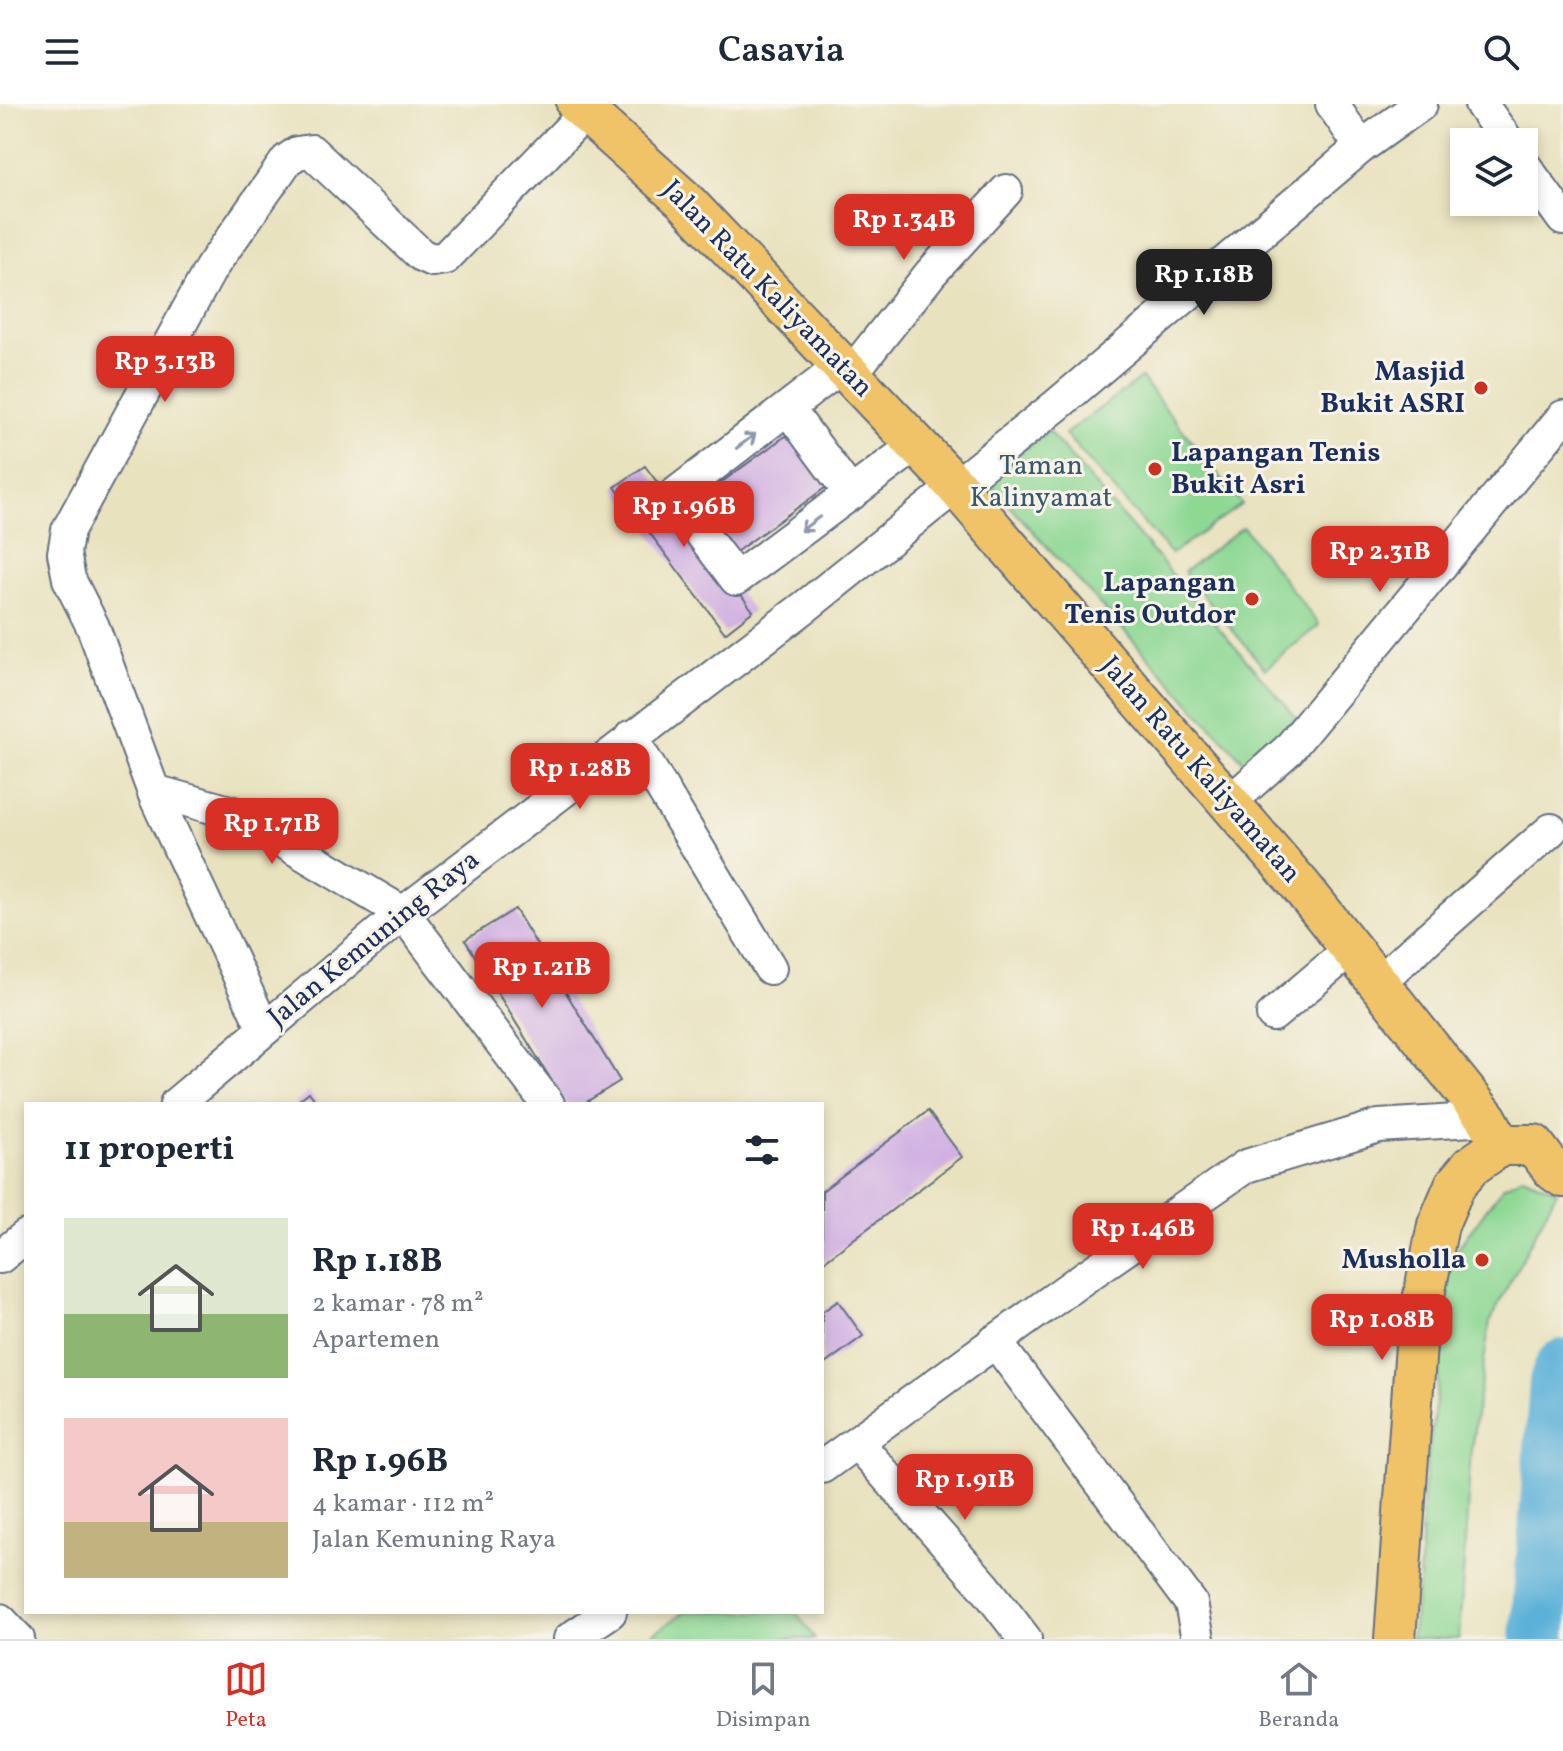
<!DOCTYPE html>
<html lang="id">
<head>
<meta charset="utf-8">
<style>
	body { margin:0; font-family:Vollkorn,serif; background:#f2f2f3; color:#1f2937; height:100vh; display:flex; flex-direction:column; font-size:30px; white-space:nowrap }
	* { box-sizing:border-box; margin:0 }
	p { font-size:26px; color:#747a83 }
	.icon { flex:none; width:44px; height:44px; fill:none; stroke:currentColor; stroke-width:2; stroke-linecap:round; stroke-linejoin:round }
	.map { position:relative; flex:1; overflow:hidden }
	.details { position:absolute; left:24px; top:998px; width:800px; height:512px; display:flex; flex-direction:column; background:#fff; border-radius:0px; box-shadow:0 4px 12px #0003 }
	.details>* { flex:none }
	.tools { position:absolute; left:1450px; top:24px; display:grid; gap:16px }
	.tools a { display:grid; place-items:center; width:88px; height:88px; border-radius:0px; background:#fff; box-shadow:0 4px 12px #0003; font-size:40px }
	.price { position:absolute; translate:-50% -68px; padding:0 18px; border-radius:16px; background:#d93025; color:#fff; font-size:26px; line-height:52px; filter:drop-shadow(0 2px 4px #0008) }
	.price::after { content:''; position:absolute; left:50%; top:48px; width:24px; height:18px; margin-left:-12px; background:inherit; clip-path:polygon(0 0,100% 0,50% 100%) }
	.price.selected { background:#222; color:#fff }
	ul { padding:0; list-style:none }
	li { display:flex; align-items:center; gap:24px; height:200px; padding:0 40px }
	li span { display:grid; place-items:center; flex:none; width:224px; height:160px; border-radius:0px; color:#555 }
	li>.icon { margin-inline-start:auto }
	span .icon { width:96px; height:96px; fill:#fffc; stroke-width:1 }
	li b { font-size:34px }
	h2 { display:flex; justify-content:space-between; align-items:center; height:96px; padding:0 40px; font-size:34px }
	header { display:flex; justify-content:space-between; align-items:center; height:104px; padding:0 40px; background:#fff; font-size:36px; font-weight:600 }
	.tabs { display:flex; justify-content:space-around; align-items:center; height:112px; border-top:2px solid #e0e1e3; background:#fff; font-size:22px; color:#747a83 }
	.tabs a { display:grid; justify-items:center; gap:4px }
	.tabs .selected { color:#d93025 }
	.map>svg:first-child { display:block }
	.green { fill:#8ed894; stroke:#548479; stroke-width:2 }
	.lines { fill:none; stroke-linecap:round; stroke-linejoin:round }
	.river { stroke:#5cb1d9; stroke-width:56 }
	.building { fill:#d1b1e3 }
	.minor-casing { stroke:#636e80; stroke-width:36 }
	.major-casing { stroke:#636e80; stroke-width:44 }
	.minor { stroke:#fff; stroke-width:32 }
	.major { stroke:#f1c369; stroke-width:40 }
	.oneway { stroke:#8d97ae }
	.poi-dot { fill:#c8321e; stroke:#f7f3e8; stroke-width:3 }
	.labels { text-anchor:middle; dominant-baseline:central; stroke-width:6; stroke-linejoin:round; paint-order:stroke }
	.street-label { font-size:28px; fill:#1b2f5e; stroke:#f7f3e8 }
	.poi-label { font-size:28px; font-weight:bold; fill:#1b2f5e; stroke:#f7f3e8; text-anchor:end }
	.park-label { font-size:28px; fill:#38596c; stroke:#f7f3e8 }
</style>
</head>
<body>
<header><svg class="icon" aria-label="menu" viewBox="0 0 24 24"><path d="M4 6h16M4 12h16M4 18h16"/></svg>Casavia<svg class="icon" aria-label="search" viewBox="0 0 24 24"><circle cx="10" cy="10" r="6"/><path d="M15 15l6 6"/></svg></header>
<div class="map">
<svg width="1563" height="1535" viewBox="0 0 1563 1535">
	<rect width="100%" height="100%" fill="#f7f3e8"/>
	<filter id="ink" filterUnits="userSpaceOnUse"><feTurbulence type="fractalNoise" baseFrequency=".0125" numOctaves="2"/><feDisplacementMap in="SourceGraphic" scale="16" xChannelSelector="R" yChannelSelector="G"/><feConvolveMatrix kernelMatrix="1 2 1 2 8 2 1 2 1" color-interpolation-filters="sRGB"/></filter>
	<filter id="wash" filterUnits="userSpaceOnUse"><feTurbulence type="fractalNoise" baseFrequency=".006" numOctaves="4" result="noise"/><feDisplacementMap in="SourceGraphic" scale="32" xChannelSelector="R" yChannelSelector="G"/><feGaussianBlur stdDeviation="1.8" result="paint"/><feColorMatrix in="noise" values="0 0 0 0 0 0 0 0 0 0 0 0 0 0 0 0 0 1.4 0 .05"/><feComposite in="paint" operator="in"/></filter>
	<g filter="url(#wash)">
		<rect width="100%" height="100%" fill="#e9e2bf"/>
		<g class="green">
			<path d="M1141,274l101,126 -71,50 -106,-120z"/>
			<path d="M1048,327l248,286 -49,48 -261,-285z"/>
			<path d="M1243,423l76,98 -54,44 -81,-97z"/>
			<path d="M1523,1072l34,15 -67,130 -19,128 -12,190h-48l8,-54 4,-89 15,-111 6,-95 11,-38 48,-65z"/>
			<path d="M685,1508h111l19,27h-170z"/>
		</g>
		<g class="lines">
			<path class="river" d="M1538,1535l19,-257 6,-15"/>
		</g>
		<g id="blocks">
			<g class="building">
				<path d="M791,328l38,53 -103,74 -40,-51z"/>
				<path d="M645,362l108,145 -28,22 -110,-146z"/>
				<path d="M515,805l105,172 -37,23h-17l-101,-164z"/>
				<path d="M309,988l9,12h-24z"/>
				<path d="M928,1007l34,46 -140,106v-72z"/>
				<path d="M838,1197l25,35 -41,30v-54z"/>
			</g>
		</g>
	</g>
	<g filter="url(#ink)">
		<use href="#blocks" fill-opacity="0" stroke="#636e80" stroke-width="2"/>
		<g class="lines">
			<defs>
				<g id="minor">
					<path d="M1332,0l29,43"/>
					<path d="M1481,0l27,38"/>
					<path d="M1524,61l39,54"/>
					<path d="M842,262l-169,130 63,83 181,-135"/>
					<path d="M850,271l81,-102 75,-82"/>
					<path d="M788,305l63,85"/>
					<path d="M631,633l139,231"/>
					<path d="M154,687l83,23 166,99 145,191"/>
					<path d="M1230,698l58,-52 275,-333"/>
					<path d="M1377,879l174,-153"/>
					<path d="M1273,911l77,-65"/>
					<path d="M263,923l-107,-229 -63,-171 -24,-48 -5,-26 4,-23 143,-262 76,-108 10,-7 14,-2 110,104 11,5 13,-2 141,-146"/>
					<path d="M176,1000l227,-191 403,-307 251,-201 304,-258 60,-43"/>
					<path d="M0,1153l26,-21"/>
					<path d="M995,1237l196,262 7,36"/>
					<path d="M857,1339l128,144 40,52"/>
					<path d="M822,1363l253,-183 171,-118 133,-40 108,-7"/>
					<path d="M0,1516l18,19"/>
					<path d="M570,1535l40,-27"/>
				</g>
				<g id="major">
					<path d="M577,0l107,96 271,285 345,400 187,234 14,26"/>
					<path d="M1395,1535l22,-308 21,-106 17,-40 16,-19 30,-21h33l19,25 10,7"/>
				</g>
			</defs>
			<use href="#minor" class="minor-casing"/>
			<use href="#major" class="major-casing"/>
			<use href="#minor" class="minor"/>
			<use href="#major" class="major"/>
		</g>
		<defs><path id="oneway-shaft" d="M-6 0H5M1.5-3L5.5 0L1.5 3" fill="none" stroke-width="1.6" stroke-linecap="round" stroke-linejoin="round" transform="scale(2)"/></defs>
		<g class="oneway">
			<use href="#oneway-shaft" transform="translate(746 337) rotate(-37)"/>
			<use href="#oneway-shaft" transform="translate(810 420) rotate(143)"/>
		</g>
	</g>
	<g class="poi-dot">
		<circle cx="1481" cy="284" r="8"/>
		<circle cx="1155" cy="365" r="8"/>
		<circle cx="1252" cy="495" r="8"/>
		<circle cx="1482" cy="1156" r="8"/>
	</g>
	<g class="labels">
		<g class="street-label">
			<text transform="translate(767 185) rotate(46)">Jalan Ratu Kaliyamatan</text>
			<text transform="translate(1200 666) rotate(49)">Jalan Ratu Kaliyamatan</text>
			<text transform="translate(374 835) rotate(-39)">Jalan Kemuning Raya</text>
		</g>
		<g class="poi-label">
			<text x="1465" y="268">Masjid<tspan x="1465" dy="32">Bukit ASRI</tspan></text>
			<text x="1171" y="349" text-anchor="start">Lapangan Tenis<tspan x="1171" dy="32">Bukit Asri</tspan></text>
			<text x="1236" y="479">Lapangan<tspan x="1236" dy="32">Tenis Outdor</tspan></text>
			<text x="1466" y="1156">Musholla</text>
		</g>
		<g class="park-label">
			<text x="1041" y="362">Taman<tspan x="1041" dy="32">Kalinyamat</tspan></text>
		</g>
	</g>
</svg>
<div class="tools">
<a><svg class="icon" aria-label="layers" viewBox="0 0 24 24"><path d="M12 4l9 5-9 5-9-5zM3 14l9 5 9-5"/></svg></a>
</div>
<b class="price" style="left:904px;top:158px">Rp 1.34B</b>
<b class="price selected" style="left:1204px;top:213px">Rp 1.18B</b>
<b class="price" style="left:165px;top:300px">Rp 3.13B</b>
<b class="price" style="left:684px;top:445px">Rp 1.96B</b>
<b class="price" style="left:1380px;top:490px">Rp 2.31B</b>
<b class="price" style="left:580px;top:707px">Rp 1.28B</b>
<b class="price" style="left:272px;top:762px">Rp 1.71B</b>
<b class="price" style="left:542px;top:906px">Rp 1.21B</b>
<b class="price" style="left:1143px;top:1167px">Rp 1.46B</b>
<b class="price" style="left:1382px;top:1258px">Rp 1.08B</b>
<b class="price" style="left:965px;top:1418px">Rp 1.91B</b>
<section class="details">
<h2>11 properti<svg class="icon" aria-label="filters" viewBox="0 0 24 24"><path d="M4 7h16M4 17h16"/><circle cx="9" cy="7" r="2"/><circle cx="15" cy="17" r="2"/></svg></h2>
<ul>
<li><span style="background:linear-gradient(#dfe7d0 60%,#8fb573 0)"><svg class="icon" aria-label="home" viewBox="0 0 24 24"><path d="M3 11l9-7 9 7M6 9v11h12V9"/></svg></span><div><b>Rp 1.18B</b><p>2 kamar · 78 m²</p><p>Apartemen</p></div></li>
<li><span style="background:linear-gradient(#f6c9c9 65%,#c2b280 0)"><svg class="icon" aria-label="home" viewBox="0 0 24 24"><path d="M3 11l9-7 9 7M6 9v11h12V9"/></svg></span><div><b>Rp 1.96B</b><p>4 kamar · 112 m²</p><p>Jalan Kemuning Raya</p></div></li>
</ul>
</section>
</div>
<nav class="tabs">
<a class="selected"><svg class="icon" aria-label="map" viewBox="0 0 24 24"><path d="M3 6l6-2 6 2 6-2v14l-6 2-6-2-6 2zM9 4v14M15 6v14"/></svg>Peta</a>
<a><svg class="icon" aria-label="saved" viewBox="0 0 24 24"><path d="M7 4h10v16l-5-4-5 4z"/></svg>Disimpan</a>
<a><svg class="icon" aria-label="home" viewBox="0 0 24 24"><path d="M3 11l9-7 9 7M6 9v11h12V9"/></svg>Beranda</a>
</nav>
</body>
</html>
